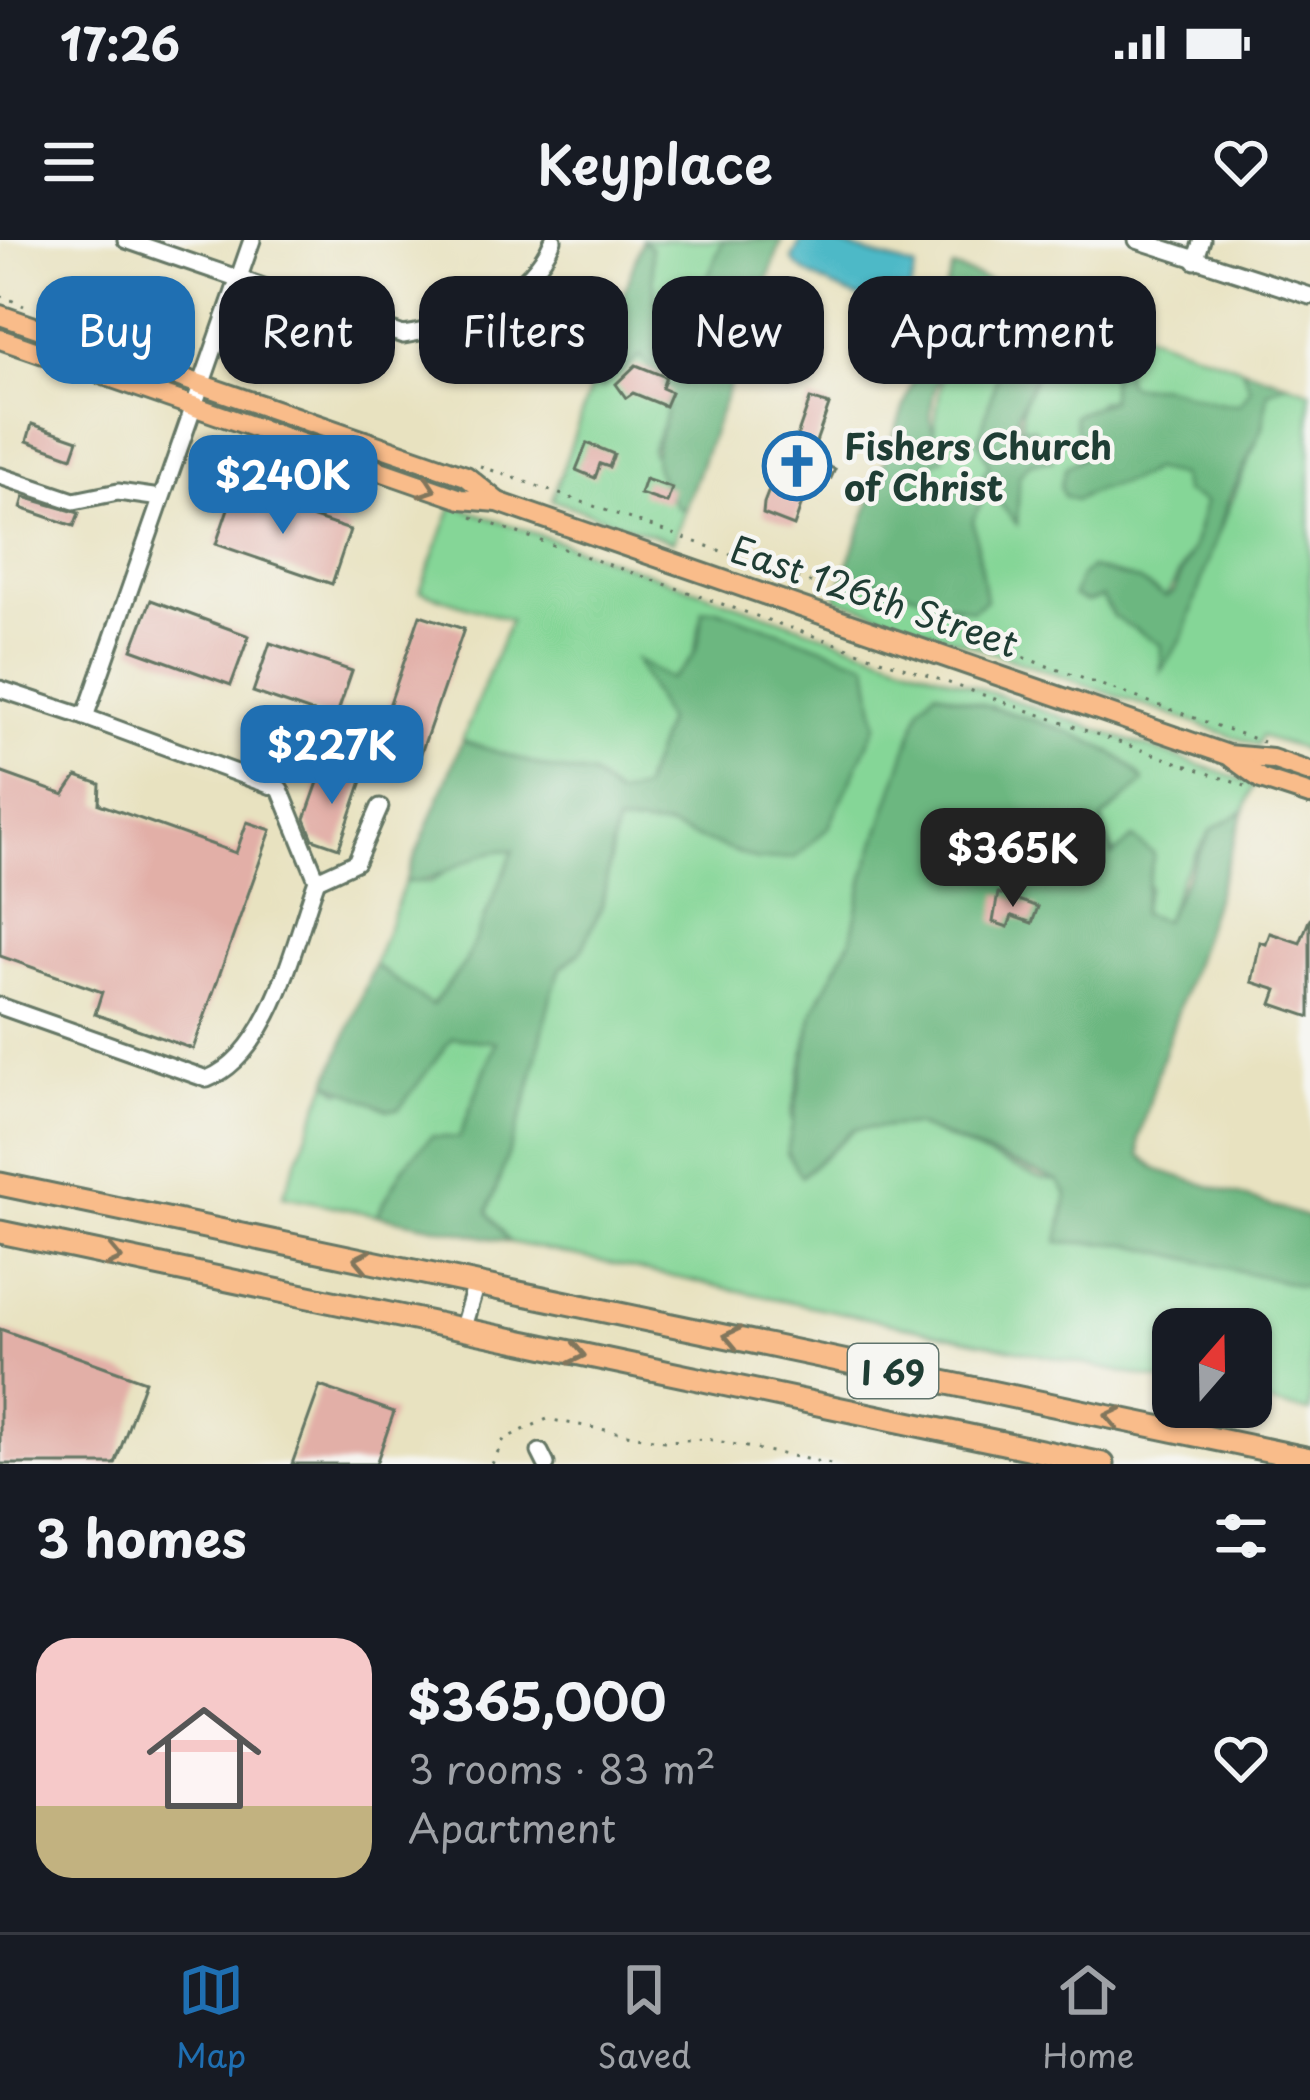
<!DOCTYPE html>
<html lang="en">
<head>
<meta charset="utf-8">
<style>
	body { margin:0; font-family:"Playpen Sans",sans-serif; background:#20242c; color:#f1f3f6; height:100vh; display:flex; flex-direction:column; font-size:45px; white-space:nowrap }
	* { box-sizing:border-box; margin:0 }
	p { font-size:39px; color:#9ea1a6 }
	.icon { flex:none; width:66px; height:66px; fill:none; stroke:currentColor; stroke-width:2; stroke-linecap:round; stroke-linejoin:round }
	.map { position:relative; height:1224px; overflow:hidden }
	.panel { display:flex; flex-direction:column; background:#171b24; flex:1 }
	.panel>* { flex:none }
	.guide { position:absolute; left:36px; top:36px; width:1239px; height:108px; display:flex; gap:24px }
	.needle { width:78px; rotate:20deg }
	.controls { position:absolute; left:1152px; top:1068px; display:grid; gap:24px }
	.controls a { display:grid; place-items:center; width:120px; height:120px; border-radius:24px; background:#171b24; box-shadow:0 3px 9px #0004; font-size:60px }
	.price { position:absolute; translate:-50% -102px; padding:0 27px; border-radius:24px; background:#1f6fb2; color:#fff; font-size:39px; line-height:78px; filter:drop-shadow(0 3px 6px #0008) }
	.price::after { content:''; position:absolute; left:50%; top:72px; width:36px; height:27px; margin-left:-18px; background:inherit; clip-path:polygon(0 0,100% 0,50% 100%) }
	.price.current { background:#222; color:#fff }
	ul { padding:0; list-style:none }
	li { display:flex; align-items:center; gap:36px; height:300px; padding:0 36px }
	li+li { border-top:3px solid #363941 }
	li span { display:grid; place-items:center; flex:none; width:336px; height:240px; border-radius:36px; color:#555 }
	li>.icon { margin-inline-start:auto }
	span .icon { width:144px; height:144px; fill:#fffc; stroke-width:1 }
	li b { font-size:51px }
	h2 { display:flex; justify-content:space-between; align-items:center; height:144px; padding:0 36px; font-size:51px }
	.pill { padding:0 42px; border-radius:36px; background:#171b24; box-shadow:0 3px 9px #0004; font-size:42px; line-height:108px }
	.pill.current { background:#1f6fb2; color:#fff }
	.status { display:flex; justify-content:space-between; align-items:center; height:84px; padding:0 60px; background:#171b24; direction:ltr }
	.status svg { height:33px; fill:currentColor }
	header { display:flex; justify-content:space-between; align-items:center; height:156px; padding:0 36px; background:#171b24; font-size:54px; font-weight:600 }
	.menu { display:flex; justify-content:space-around; align-items:center; height:168px; border-top:3px solid #363941; background:#171b24; font-size:33px; color:#9ea1a6 }
	.menu a { display:grid; justify-items:center; gap:6px }
	.menu .current { color:#1f6fb2 }
	.map>svg:first-child { display:block }
	.green { fill:#85d697; stroke:#528a66; stroke-width:3 }
	.forest { fill:#6cb780; stroke:#467a5a; stroke-width:3; fill-rule:evenodd }
	.water { fill:#4db9c7; stroke:#367b7e; stroke-width:3 }
	.building { fill:#e2afa7 }
	.lines { fill:none; stroke-linecap:round; stroke-linejoin:round }
	.minor-casing { stroke:#657765; stroke-width:21 }
	.major-casing { stroke:#657765; stroke-width:24 }
	.highway-casing { stroke:#657765; stroke-width:27 }
	.path { stroke:#657765; stroke-width:3; stroke-dasharray:3 9; stroke-linecap:butt }
	.minor { stroke:#fff; stroke-width:15 }
	.major { stroke:#f9bc8a; stroke-width:18 }
	.highway { stroke:#f9bc8a; stroke-width:21 }
	.oneway { stroke:#81765b }
	.labels { text-anchor:middle; dominant-baseline:central; stroke-width:9; stroke-linejoin:round; paint-order:stroke }
	.shield { fill:#f6f6f2; stroke:#60746d; stroke-width:3 }
	.shield-label { font-size:33px; font-weight:bold; fill:#1f3d34 }
	.poi-label { font-size:36px; font-weight:bold; fill:#1f3d34; stroke:#f6f6f2; text-anchor:start }
	.street-label { font-size:36px; fill:#1f3d34; stroke:#f6f6f2 }
</style>
</head>
<body>
<div class="status"><b>17:26</b><svg viewBox="0 0 49 12"><path d="M0 12V9h3v3zM5 12V6h3v6zM10 12V3h3v9zM15 12V0h3v12zM26 1h20v11H26zM47 4h2v5h-2z"/></svg></div>
<header><svg class="icon" aria-label="menu" viewBox="0 0 24 24"><path d="M4 6h16M4 12h16M4 18h16"/></svg>Keyplace<svg class="icon" aria-label="heart" viewBox="0 0 24 24"><path d="M12 20l-8-8c-3-5 5-10 8-4 3-6 11-1 8 4z"/></svg></header>
<div class="map">
<svg width="1310" height="1224" viewBox="0 0 1310 1224">
	<rect width="100%" height="100%" fill="#f6f6f2"/>
	<filter id="ink" filterUnits="userSpaceOnUse"><feTurbulence type="fractalNoise" baseFrequency=".00833" numOctaves="2"/><feDisplacementMap in="SourceGraphic" scale="24" xChannelSelector="R" yChannelSelector="G"/><feConvolveMatrix kernelMatrix="1 2 1 2 8 2 1 2 1" color-interpolation-filters="sRGB"/></filter>
	<filter id="wash" filterUnits="userSpaceOnUse"><feTurbulence type="fractalNoise" baseFrequency=".004" numOctaves="4" result="noise"/><feDisplacementMap in="SourceGraphic" scale="48" xChannelSelector="R" yChannelSelector="G"/><feGaussianBlur stdDeviation="2.7" result="paint"/><feColorMatrix in="noise" values="0 0 0 0 0 0 0 0 0 0 0 0 0 0 0 0 0 1.4 0 .05"/><feComposite in="paint" operator="in"/></filter>
	<g filter="url(#wash)">
		<rect width="100%" height="100%" fill="#e8e2c0"/>
		<g class="green">
			<path d="M643,0h80l-25,63 -15,13 -28,-15 -4,-54z"/>
			<path d="M987,80l20,7 8,10 -11,13 -25,90 10,25 -9,16 -36,9 -20,-23c22,-51 1,-112 63,-147z"/>
			<path d="M1089,83l54,10 99,35 8,21 -10,15c-26,2 -51,-12 -76,-17 -15,-3 -24,3 -38,-4l-4,-29 -17,-3 7,18 -2,31 -12,2 -5,49 -16,8 -1,41c23,-15 75,-43 102,-25 8,5 18,19 27,27l-12,46 -27,49 -29,-17 -46,-11 22,47 48,29 2,21 100,-239 5,-35 19,-9 23,8v361l-49,-16 -4,9 -421,-147 9,-25 55,12 58,23 21,-51 -6,-38 11,-23 12,3 21,23 2,-47 11,-12c-20,-60 0,-84 29,-138z"/>
			<path d="M724,93l24,2 -14,38 -30,1 -5,-30z"/>
			<path d="M641,115l27,39 -2,24 -15,32 26,57 8,2 -12,33 -121,-42 39,-114 11,2z"/>
			<path d="M453,265l801,279 -10,27 -33,19 -29,46 -18,45 -24,-7 9,-27c-27,-22 -40,-33 -47,-68l41,-37c-30,-50 -152,-72 -208,-92l-70,184 -14,65 -38,73 -22,103 11,61 53,-47 60,-4 126,54 17,2 9,13 -8,48 69,2 182,44v124l-59,-12v-71h-78v54l-664,-141 -21,-30 39,-113 24,-104 10,-27 20,-17 21,-45 14,-82 51,3 91,33 -55,-250 -11,52 -22,18 -33,-18 29,59 -24,68 -26,7 -24,-21 -41,-6 -89,-28 48,-121 -90,-29z"/>
			<path d="M515,608l-50,115 -34,43 -57,-41 31,-83h26l40,-28z"/>
			<path d="M452,798l44,3 -37,97 -54,27 -28,50 -94,-19 45,-114 13,10z"/>
		</g>
		<g class="forest">
			<path d="M642,0l9,7 4,54 27,15 16,-14 25,-62h59l-34,95 -24,-2 -25,11 6,30 29,-1 -49,136 -8,-2c-42,-64 -14,-49 -9,-113l-27,-38 -39,32 -11,-2z"/>
			<path d="M953,28l190,65 -54,-10 -30,3 -41,87v14l16,1 18,32 -22,3 -11,12 -2,49 -21,-25 -12,-2 -11,23 13,80 -14,10 -127,-37zM987,81l20,6 8,9 -11,14 -25,90 10,25 -9,16 -36,9 -20,-23 20,-9c-4,-11 -12,-26 -13,-38 -2,-36 25,-84 56,-99z"/>
			<path d="M1112,106l10,8 4,29c14,8 23,1 38,4 25,5 50,19 76,17l10,-15 -8,-21 45,15 -19,9 -5,35 -34,72 -46,138 -22,34v-26l-48,-29 -11,-19 -15,5 -14,-6 7,-20 11,-8 46,12 29,17 7,-4 20,-45 12,-46 -21,-10 -4,-16 -28,-7c-22,17 -52,15 -76,31l-12,-4 -4,-9 6,-20 27,-15 -15,-12 -4,-25 36,-15 1,-31 -6,-19z"/>
			<path d="M717,369l151,54 9,61 -48,103 -35,31 -36,2 -91,-33 -51,-3 -14,81 -21,46 -20,17 -10,27 -24,104 -39,113 21,30 -132,-27 28,-50 27,-29 27,2 37,-96 -44,-4 -53,71 -11,1 -60,-28 46,-117 58,41 33,-43 49,-113c-46,-1 -67,32 -109,32l57,-141 89,28 41,6 24,21 26,-7 24,-68 -30,-61 34,19c26,-19 32,-36 32,-69z"/>
			<path d="M935,450c57,21 178,42 209,92l-42,37 10,37 21,-18 21,16 -13,60 23,7 47,-91 33,-19 -83,251 -22,76 1,18 18,14 152,48v70l-182,-44 -70,-2 9,-48 -9,-13 -143,-56 -61,4 -53,47 -14,-23 26,-141 38,-73 14,-65 56,-168z"/>
		</g>
		<path class="water" d="M801,0h24l91,28 -11,41c-21,2 -106,-32 -113,-50z"/>
		<g id="blocks">
			<g class="building">
				<path d="M636,125l30,12 -4,11 9,4 -6,14 -32,-13 -7,5 -10,-14z"/>
				<path d="M810,159l19,6 -19,54 25,10 -4,9 -18,-7 -19,55 -31,-12 1,-11 17,-44 7,3z"/>
				<path d="M32,184l46,16 -6,17 -45,-16z"/>
				<path d="M587,203l27,11 -5,13 -9,-3 -5,14 -19,-8z"/>
				<path d="M645,239l27,9 -5,15 -27,-9z"/>
				<path d="M234,251l116,39 -18,54 -116,-40z"/>
				<path d="M24,257l55,16 -5,13 -53,-18z"/>
				<path d="M151,360l98,36 -18,49 -99,-36z"/>
				<path d="M420,375l44,14 -43,124 -43,-15z"/>
				<path d="M270,403l82,28 -17,49 -82,-28z"/>
				<path d="M323,528l39,13 -23,67 -26,-9 -8,-20z"/>
				<path d="M0,532l64,23 13,-19 23,8 -1,20 137,49 11,-31 24,8 -78,219 -98,-35 7,-22 -102,-36z"/>
				<path d="M998,653l40,14 -6,16 -20,-7 -4,11 -15,-5z"/>
				<path d="M1310,678v99l-38,-13 5,-14 -25,-8 8,-40 6,2 4,-11 30,10z"/>
				<path d="M0,1089l145,52 -30,83h-115z"/>
				<path d="M320,1146l74,26 -18,52h-84z"/>
			</g>
		</g>
	</g>
	<g filter="url(#ink)">
		<use href="#blocks" fill-opacity="0" stroke="#657765" stroke-width="3"/>
		<g class="lines">
			<defs>
				<g id="minor">
					<path d="M126,0l277,95c56,-8 128,-41 150,-95"/>
					<path d="M1137,0l173,56"/>
					<path d="M1195,21l7,-21"/>
					<path d="M487,64l26,61"/>
					<path d="M0,236l74,25 44,-9 42,6"/>
					<path d="M0,449l85,28 167,-477"/>
					<path d="M317,640l39,-18 24,-55"/>
					<path d="M0,766l207,73c65,-26 87,-137 110,-199l-37,-91 -195,-72"/>
					<path d="M462,1090l14,-46"/>
					<path d="M540,1212l6,12"/>
				</g>
				<g id="major">
					<path d="M0,75l466,161 32,26"/>
					<path d="M0,99l461,160 37,3 730,253 44,4 38,13"/>
					<path d="M1232,518l29,21 49,16"/>
				</g>
				<g id="highway">
					<path d="M0,944l1310,275"/>
					<path d="M0,992l1103,232"/>
				</g>
			</defs>
			<use href="#minor" class="minor-casing"/>
			<use href="#major" class="major-casing"/>
			<use href="#highway" class="highway-casing"/>
			<g class="path">
				<path d="M0,55l24,11"/>
				<path d="M480,226l783,276"/>
				<path d="M472,277l773,269"/>
				<path d="M492,1224l12,-25 43,-20 117,22 43,-2 124,25"/>
			</g>
			<use href="#minor" class="minor"/>
			<use href="#major" class="major"/>
			<use href="#highway" class="highway"/>
		</g>
		<defs><path id="oneway-chevron" d="M-2-3.5L2.5 0L-2 3.5" fill="none" stroke-width="1.6" stroke-linecap="round" stroke-linejoin="round" transform="scale(3)"/></defs>
		<g class="oneway">
			<use href="#oneway-chevron" transform="translate(428 248) rotate(19)"/>
			<use href="#oneway-chevron" transform="translate(114 1017) rotate(12)"/>
			<use href="#oneway-chevron" transform="translate(362 1020) rotate(-168)"/>
			<use href="#oneway-chevron" transform="translate(732 1097) rotate(-168)"/>
			<use href="#oneway-chevron" transform="translate(577 1114) rotate(12)"/>
			<use href="#oneway-chevron" transform="translate(1113 1177) rotate(-168)"/>
		</g>
	</g>
	<defs>
		<symbol id="church-ring" viewBox="-11 -11 22 22"><circle r="9.5" fill="#f6f6f2" stroke="#1f6fb2" stroke-width="1.5"/><path d="M-1.2-6h2.4v3.5h3.3v2.4h-3.3V6h-2.4V-.1h-3.3v-2.4h3.3Z" fill="#1f6fb2"/></symbol>
	</defs>
	<g fill-rule="evenodd">
		<use href="#church-ring" x="759" y="188" width="76" height="76"/>
	</g>
	<g class="labels">
		<rect class="shield" x="848" y="1104" width="90" height="54" rx="9"/>
		<g class="shield-label">
			<text x="893" y="1131">I 69</text>
		</g>
		<g class="poi-label">
			<text x="844" y="205">Fishers Church<tspan x="844" dy="41">of Christ</tspan></text>
		</g>
		<g class="street-label">
			<text transform="translate(875 355) rotate(19)">East 126th Street</text>
		</g>
	</g>
</svg>
<div class="controls">
<a><svg class="needle" viewBox="-14 -14 28 28"><path d="M0-13l5 13h-10z" fill="#e53935"/><path d="M0 13l5-13h-10z" fill="#9ea1a6"/></svg></a>
</div>
<b class="price" style="left:283px;top:297px">$240K</b>
<b class="price" style="left:332px;top:567px">$227K</b>
<b class="price current" style="left:1013px;top:670px">$365K</b>
<div class="guide">
<a class="pill current">Buy</a>
<a class="pill">Rent</a>
<a class="pill">Filters</a>
<a class="pill">New</a>
<a class="pill">Apartment</a>
</div>
</div>
<section class="panel">
<h2>3 homes<svg class="icon" aria-label="filters" viewBox="0 0 24 24"><path d="M4 7h16M4 17h16"/><circle cx="9" cy="7" r="2"/><circle cx="15" cy="17" r="2"/></svg></h2>
<ul>
<li><span style="background:linear-gradient(#f6c9c9 70%,#c2b280 0)"><svg class="icon" aria-label="home" viewBox="0 0 24 24"><path d="M3 11l9-7 9 7M6 9v11h12V9"/></svg></span><div><b>$365,000</b><p>3 rooms · 83 m²</p><p>Apartment</p></div><svg class="icon" aria-label="heart" viewBox="0 0 24 24"><path d="M12 20l-8-8c-3-5 5-10 8-4 3-6 11-1 8 4z"/></svg></li>
</ul>
</section>
<nav class="menu">
<a class="current"><svg class="icon" aria-label="map" viewBox="0 0 24 24"><path d="M3 6l6-2 6 2 6-2v14l-6 2-6-2-6 2zM9 4v14M15 6v14"/></svg>Map</a>
<a><svg class="icon" aria-label="saved" viewBox="0 0 24 24"><path d="M7 4h10v16l-5-4-5 4z"/></svg>Saved</a>
<a><svg class="icon" aria-label="home" viewBox="0 0 24 24"><path d="M3 11l9-7 9 7M6 9v11h12V9"/></svg>Home</a>
</nav>
</body>
</html>
